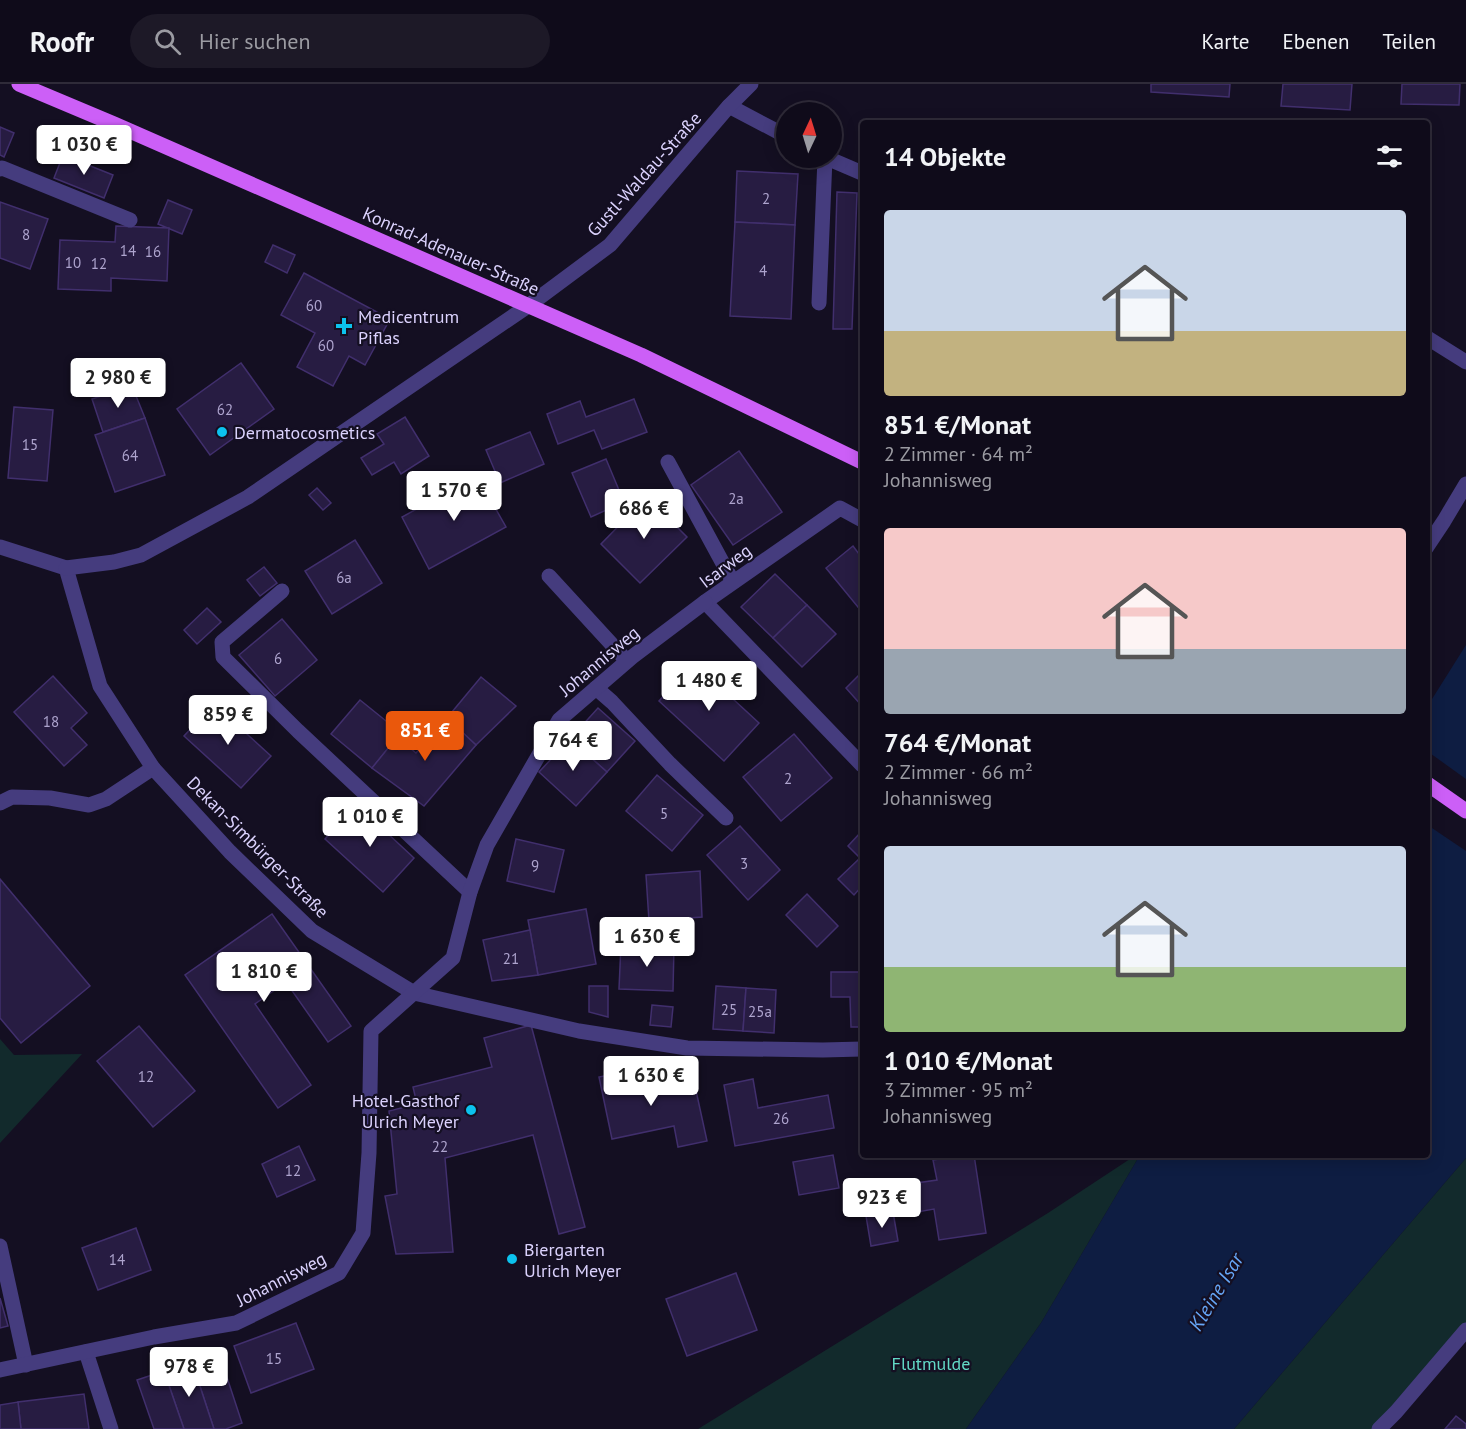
<!DOCTYPE html>
<html lang="de">
<head>
<meta charset="utf-8">
<style>
	body { margin:0; font-family:"PT Sans",sans-serif; background:#1d1927; color:#f1f3f6; height:100vh; display:flex; flex-direction:column; font-size:22px; white-space:nowrap }
	* { box-sizing:border-box; margin:0 }
	p { font-size:20px; color:#9b9ba2 }
	.icon { flex:none; width:33px; height:33px; fill:none; stroke:currentColor; stroke-width:2; stroke-linecap:round; stroke-linejoin:round }
	.map { position:relative; flex:1; overflow:hidden }
	.drawer { position:absolute; left:860px; top:36px; width:570px; height:1038px; display:flex; flex-direction:column; background:#0f0b1a; border-radius:6px; box-shadow:0 3px 15px #0003,0 0 0 2px #2f2b39 }
	.drawer>* { flex:none }
	.needle { width:39px; rotate:4deg }
	.tools { position:absolute; left:776px; top:18px; display:grid; gap:12px }
	.tools a { display:grid; place-items:center; width:66px; height:66px; border-radius:50%; background:#0f0b1a; box-shadow:0 3px 15px #0003,0 0 0 2px #2f2b39; font-size:30px }
	.price { position:absolute; translate:-50% -51px; padding:0 14px; border-radius:6px; background:#fff; color:#222; font-size:20px; line-height:39px; filter:drop-shadow(0 2px 3px #0008) }
	.price::after { content:''; position:absolute; left:50%; top:36px; width:18px; height:14px; margin-left:-9px; background:inherit; clip-path:polygon(0 0,100% 0,50% 100%) }
	.price.active { background:#ea580c; color:#fff }
	ul { padding:0; list-style:none }
	li { display:grid; align-content:center; gap:12px; height:318px; padding:0 24px }
	li span { display:grid; place-items:center; height:186px; border-radius:6px; color:#555 }
	li>.icon { margin-inline-start:auto }
	span .icon { width:108px; height:108px; fill:#fffc; stroke-width:1 }
	li b { font-size:26px }
	h2 { display:flex; justify-content:space-between; align-items:center; height:72px; padding:0 24px; font-size:26px }
	header { display:flex; align-items:center; gap:36px; box-sizing:border-box; height:84px; padding:0 30px; background:#0f0b1a; border-bottom:2px solid #2f2b39 }
	header strong { font-size:28px }
	nav { display:flex; gap:33px; margin-inline-start:auto; font-size:21px }
	.search { width:420px; height:54px; background:#1d1927; display:flex; align-items:center; gap:15px; box-sizing:border-box; padding:0 21px; border-radius:33px; color:#9b9ba2; font-size:22px }
	.map>svg:first-child { display:block }
	.green { fill:#122a2c }
	.water { fill:#0e1d42 }
	.pier { fill:#140f22 }
	.building { fill:#271c42; stroke:#412f6d; stroke-width:1.5 }
	.lines { fill:none; stroke-linecap:round; stroke-linejoin:round }
	.service { stroke:#453c7e; stroke-width:15 }
	.minor { stroke:#453c7e; stroke-width:15 }
	.primary { stroke:#cc5ff7; stroke-width:15 }
	.poi-dot { fill:#0cc2ee; stroke:#140f22; stroke-width:2 }
	.labels { text-anchor:middle; dominant-baseline:central; stroke-width:4.5; stroke-linejoin:round; paint-order:stroke }
	.number-label { font-size:15px; fill:#aea4ce }
	.street-label { font-size:18px; fill:#dbd2fd; stroke:#140f22 }
	.poi-label { font-size:18px; fill:#dbd2fd; stroke:#140f22; text-anchor:start }
	.park-label { font-size:18px; fill:#62d9c6; stroke:#140f22 }
	.water-label { font-size:20px; font-style:italic; fill:#66a6f7; stroke:#140f22 }
</style>
</head>
<body>
<header>
<strong>Roofr</strong>
<div class="search"><svg class="icon" aria-label="search" viewBox="0 0 24 24"><circle cx="10" cy="10" r="6"/><path d="M15 15l6 6"/></svg>Hier suchen</div>
<nav><a>Karte</a><a>Ebenen</a><a>Teilen</a></nav>
</header>
<div class="map">
<svg width="1466" height="1345" viewBox="0 0 1466 1345">
	<rect width="100%" height="100%" fill="#140f22"/>
	<g class="green">
		<path d="M0,955l14,16 68,-1 -82,89z"/>
		<path d="M1136,1071h4l-99,168 -75,106h-268l350,-216z"/>
		<path d="M1466,1074v166l-92,105h-140z"/>
	</g>
	<path class="water" d="M1466,561v513l-232,271h-268l75,-106 99,-168h286l1,-448z"/>
	<path class="pier" d="M1427,667l39,28v72l-40,-27z"/>
	<g class="building">
		<path d="M1151,0h79l-1,13 -78,-5z"/>
		<path d="M1283,0h69l-2,26 -69,-4z"/>
		<path d="M1402,0h58l-1,21 -58,-1z"/>
		<path d="M0,43l14,6 -10,24 -4,-2z"/>
		<path d="M63,71l50,20 -9,23 -50,-20z"/>
		<path d="M737,87l61,3 -3,51 -60,-3z"/>
		<path d="M837,108l20,1 -5,136h-19z"/>
		<path d="M168,116l24,10 -10,24 -24,-10z"/>
		<path d="M0,118l48,17 -18,50 -30,-11z"/>
		<path d="M735,138l60,3 -4,94 -61,-3z"/>
		<path d="M116,142l53,2 -2,53 -56,-3v13l-53,-2 2,-49 55,2z"/>
		<path d="M273,161l22,10 -8,18 -22,-11z"/>
		<path d="M304,189l86,46 -25,46 -16,-9 -16,30 -36,-19 18,-34 -34,-18z"/>
		<path d="M241,279l33,46 -64,46 -33,-46z"/>
		<path d="M132,302l13,32 -42,14 -11,-33z"/>
		<path d="M634,315l13,33 -45,17 -8,-19 -36,14 -11,-30 33,-13 6,16z"/>
		<path d="M14,323l39,3 -6,71 -39,-3z"/>
		<path d="M405,333l24,39 -28,18 -7,-12 -22,13 -11,-17 23,-14 -7,-10z"/>
		<path d="M145,334l20,57 -50,17 -20,-57z"/>
		<path d="M530,348l14,32 -44,19 -14,-33z"/>
		<path d="M739,367l43,61 -49,33 -42,-60z"/>
		<path d="M606,375l18,43 -33,15 -19,-44z"/>
		<path d="M477,392l29,51 -77,42 -27,-52z"/>
		<path d="M317,404l14,15 -8,7 -14,-15z"/>
		<path d="M647,413l40,40 -47,46 -39,-39z"/>
		<path d="M355,456l27,43 -50,31 -27,-43z"/>
		<path d="M853,462l9,12v54l-36,-44z"/>
		<path d="M264,483l13,16 -17,13 -13,-16z"/>
		<path d="M775,490l32,31 -34,33 -32,-31z"/>
		<path d="M807,521l29,29 -34,33 -29,-29z"/>
		<path d="M207,524l14,14 -24,22 -13,-14z"/>
		<path d="M282,535l35,41 -42,36 -36,-41z"/>
		<path d="M694,579l65,60 -35,38 -65,-60z"/>
		<path d="M862,588v34l-16,-18z"/>
		<path d="M53,592l34,37 -16,15 16,17 -23,21 -50,-54z"/>
		<path d="M481,593l35,29 -40,39 -29,-27z"/>
		<path d="M360,616l41,33 -29,35 -41,-34z"/>
		<path d="M214,620l57,52 -30,32 -57,-52z"/>
		<path d="M598,624l37,33 -28,31 -37,-33z"/>
		<path d="M447,634l29,27 -52,61 -52,-38 25,-31 19,16z"/>
		<path d="M794,650l38,44 -51,43 -38,-44z"/>
		<path d="M570,655l37,33 -31,34 -37,-34z"/>
		<path d="M657,691l46,40 -31,36 -46,-40z"/>
		<path d="M357,721l57,53 -31,34 -58,-53z"/>
		<path d="M740,742l40,44 -32,30 -41,-45z"/>
		<path d="M862,747v55l-8,9 -16,-16 22,-21 -12,-12z"/>
		<path d="M516,755l48,11 -10,42 -47,-11z"/>
		<path d="M700,787l2,46 -53,4 -3,-46z"/>
		<path d="M0,795l90,107 -69,57 -21,-25z"/>
		<path d="M807,810l31,32 -21,21 -31,-32z"/>
		<path d="M586,825l10,55 -58,11 -10,-55z"/>
		<path d="M272,830l79,112 -23,16 -42,-60 -31,22 56,81 -33,23 -93,-133z"/>
		<path d="M530,846l8,45 -46,6 -9,-41z"/>
		<path d="M621,860l53,2 -1,45 -54,-2z"/>
		<path d="M831,888h31v55h-11l-1,-30h-19z"/>
		<path d="M589,902h19v31l-19,-5z"/>
		<path d="M716,902l30,2 -3,43 -30,-2z"/>
		<path d="M746,904l30,2 -2,43 -31,-2z"/>
		<path d="M652,921l21,2 -2,20 -21,-2z"/>
		<path d="M531,941l54,202 -26,7 -26,-99 -88,23 8,94 -57,2 -11,-58 12,-2 -8,-83 28,-7 -4,-17 79,-20 -8,-29z"/>
		<path d="M139,942l56,65 -42,36 -56,-66z"/>
		<path d="M656,981l6,28 33,-7 12,55 -29,6 -4,-21 -62,13 -13,-62z"/>
		<path d="M753,995l5,29 70,-13 6,33 -99,18 -11,-61z"/>
		<path d="M299,1062l16,34 -38,17 -15,-33z"/>
		<path d="M833,1071l6,33 -40,7 -6,-33z"/>
		<path d="M964,1071h10l12,78 -47,7 -5,-31 -34,6 -5,-29 42,-6 -4,-20z"/>
		<path d="M893,1128l5,29 -27,5 -5,-30z"/>
		<path d="M136,1144l15,42 -53,20 -16,-42z"/>
		<path d="M736,1189l21,57 -70,26 -21,-57z"/>
		<path d="M0,1214l8,28 -8,2z"/>
		<path d="M296,1239l18,46 -63,24 -17,-47z"/>
		<path d="M219,1269l23,70 -16,6h-12l-22,-67z"/>
		<path d="M192,1278l22,67h-30l-20,-58z"/>
		<path d="M164,1287l20,58h-30l-17,-49z"/>
		<path d="M84,1310l5,35h-68l-3,-27z"/>
		<path d="M18,1318l3,27h-21v-24z"/>
		<path d="M1456,1332l10,8v5h-21z"/>
	</g>
	<g class="lines">
		<g class="service">
			<path d="M819,219l6,-145"/>
			<path d="M549,492l78,85"/>
			<path d="M596,604l16,14 58,62 56,54"/>
			<path d="M0,719l12,-6 38,1 39,7 17,-6 47,-31"/>
			<path d="M0,1162l26,119"/>
			<path d="M86,1268l25,77"/>
		</g>
		<g class="minor">
			<path d="M729,22l57,30"/>
			<path d="M827,74l35,15"/>
			<path d="M0,85l2,-1 128,52"/>
			<path d="M1426,253l40,25"/>
			<path d="M668,378l65,120"/>
			<path d="M862,436l-22,-12 -135,94 157,163"/>
			<path d="M0,463l66,21 34,118 53,82 77,84 82,79 102,62 165,38 108,17 136,2 39,-1"/>
			<path d="M1426,464l18,-27 22,-37"/>
			<path d="M66,484l48,-6 27,-7 107,-58 280,-191 82,-61 119,-139 22,-22"/>
			<path d="M282,507l-60,51 1,15 75,74 172,161"/>
			<path d="M0,1286l154,-33 82,-14 103,-50 24,-40 6,-80 2,-122 82,-73 17,-66 17,-47 72,-125 73,-63 73,-55"/>
			<path d="M1379,1345l17,-17 70,-82"/>
		</g>
		<g class="primary">
			<path d="M19,0l95,40 527,231 221,107"/>
			<path d="M1426,699l40,28"/>
		</g>
	</g>
	<g class="poi-dot">
		<path d="M341 233h6v6h6v6h-6v6h-6v-6h-6v-6h6z"/>
		<circle cx="222" cy="348" r="6"/>
		<circle cx="471" cy="1026" r="6"/>
		<circle cx="512" cy="1175" r="6"/>
	</g>
	<g class="labels">
		<g class="number-label">
			<text x="766" y="114">2</text>
			<text x="26" y="150">8</text>
			<text x="128" y="166">14</text>
			<text x="153" y="167">16</text>
			<text x="73" y="178">10</text>
			<text x="99" y="179">12</text>
			<text x="763" y="186">4</text>
			<text x="314" y="221">60</text>
			<text x="326" y="261">60</text>
			<text x="225" y="325">62</text>
			<text x="30" y="360">15</text>
			<text x="130" y="371">64</text>
			<text x="736" y="414">2a</text>
			<text x="344" y="493">6a</text>
			<text x="278" y="574">6</text>
			<text x="51" y="637">18</text>
			<text x="788" y="694">2</text>
			<text x="664" y="729">5</text>
			<text x="744" y="779">3</text>
			<text x="535" y="781">9</text>
			<text x="511" y="874">21</text>
			<text x="729" y="925">25</text>
			<text x="760" y="927">25a</text>
			<text x="146" y="992">12</text>
			<text x="781" y="1034">26</text>
			<text x="440" y="1062">22</text>
			<text x="293" y="1086">12</text>
			<text x="117" y="1175">14</text>
			<text x="274" y="1274">15</text>
		</g>
		<g class="street-label">
			<text transform="translate(644 90) rotate(-48)">Gustl-Waldau-Straße</text>
			<text transform="translate(451 167) rotate(24)">Konrad-Adenauer-Straße</text>
			<text transform="translate(725 482) rotate(-37)">Isarweg</text>
			<text transform="translate(599 577) rotate(-40)">Johannisweg</text>
			<text transform="translate(258 763) rotate(45)">Dekan-Simbürger-Straße</text>
			<text transform="translate(281 1195) rotate(-27)">Johannisweg</text>
		</g>
		<g class="poi-label">
			<text x="358" y="232">Medicentrum<tspan x="358" dy="21">Piflas</tspan></text>
			<text x="234" y="348">Dermatocosmetics</text>
			<text x="459" y="1016" text-anchor="end">Hotel-Gasthof<tspan x="459" dy="21">Ulrich Meyer</tspan></text>
			<text x="524" y="1165">Biergarten<tspan x="524" dy="21">Ulrich Meyer</tspan></text>
		</g>
		<g class="park-label">
			<text x="931" y="1279">Flutmulde</text>
		</g>
		<g class="water-label">
			<text transform="translate(1216 1208) rotate(-59)">Kleine Isar</text>
		</g>
	</g>
</svg>
<div class="tools">
<a><svg class="needle" viewBox="-14 -14 28 28"><path d="M0-13l5 13h-10z" fill="#e53935"/><path d="M0 13l5-13h-10z" fill="#9b9ba2"/></svg></a>
</div>
<b class="price" style="left:84px;top:92px">1 030 €</b>
<b class="price" style="left:118px;top:325px">2 980 €</b>
<b class="price" style="left:454px;top:438px">1 570 €</b>
<b class="price" style="left:644px;top:456px">686 €</b>
<b class="price" style="left:709px;top:628px">1 480 €</b>
<b class="price" style="left:228px;top:662px">859 €</b>
<b class="price active" style="left:425px;top:678px">851 €</b>
<b class="price" style="left:573px;top:688px">764 €</b>
<b class="price" style="left:370px;top:764px">1 010 €</b>
<b class="price" style="left:647px;top:884px">1 630 €</b>
<b class="price" style="left:264px;top:919px">1 810 €</b>
<b class="price" style="left:651px;top:1023px">1 630 €</b>
<b class="price" style="left:882px;top:1145px">923 €</b>
<b class="price" style="left:189px;top:1314px">978 €</b>
<section class="drawer">
<h2>14 Objekte<svg class="icon" aria-label="filters" viewBox="0 0 24 24"><path d="M4 7h16M4 17h16"/><circle cx="9" cy="7" r="2"/><circle cx="15" cy="17" r="2"/></svg></h2>
<ul>
<li><span style="background:linear-gradient(#c9d6e8 65%,#c2b280 0)"><svg class="icon" aria-label="home" viewBox="0 0 24 24"><path d="M3 11l9-7 9 7M6 9v11h12V9"/></svg></span><div><b>851 €/Monat</b><p>2 Zimmer · 64 m²</p><p>Johannisweg</p></div></li>
<li><span style="background:linear-gradient(#f6c9c9 65%,#9aa5b1 0)"><svg class="icon" aria-label="home" viewBox="0 0 24 24"><path d="M3 11l9-7 9 7M6 9v11h12V9"/></svg></span><div><b>764 €/Monat</b><p>2 Zimmer · 66 m²</p><p>Johannisweg</p></div></li>
<li><span style="background:linear-gradient(#c9d6e8 65%,#8fb573 0)"><svg class="icon" aria-label="home" viewBox="0 0 24 24"><path d="M3 11l9-7 9 7M6 9v11h12V9"/></svg></span><div><b>1 010 €/Monat</b><p>3 Zimmer · 95 m²</p><p>Johannisweg</p></div></li>
</ul>
</section>
</div>
</body>
</html>
